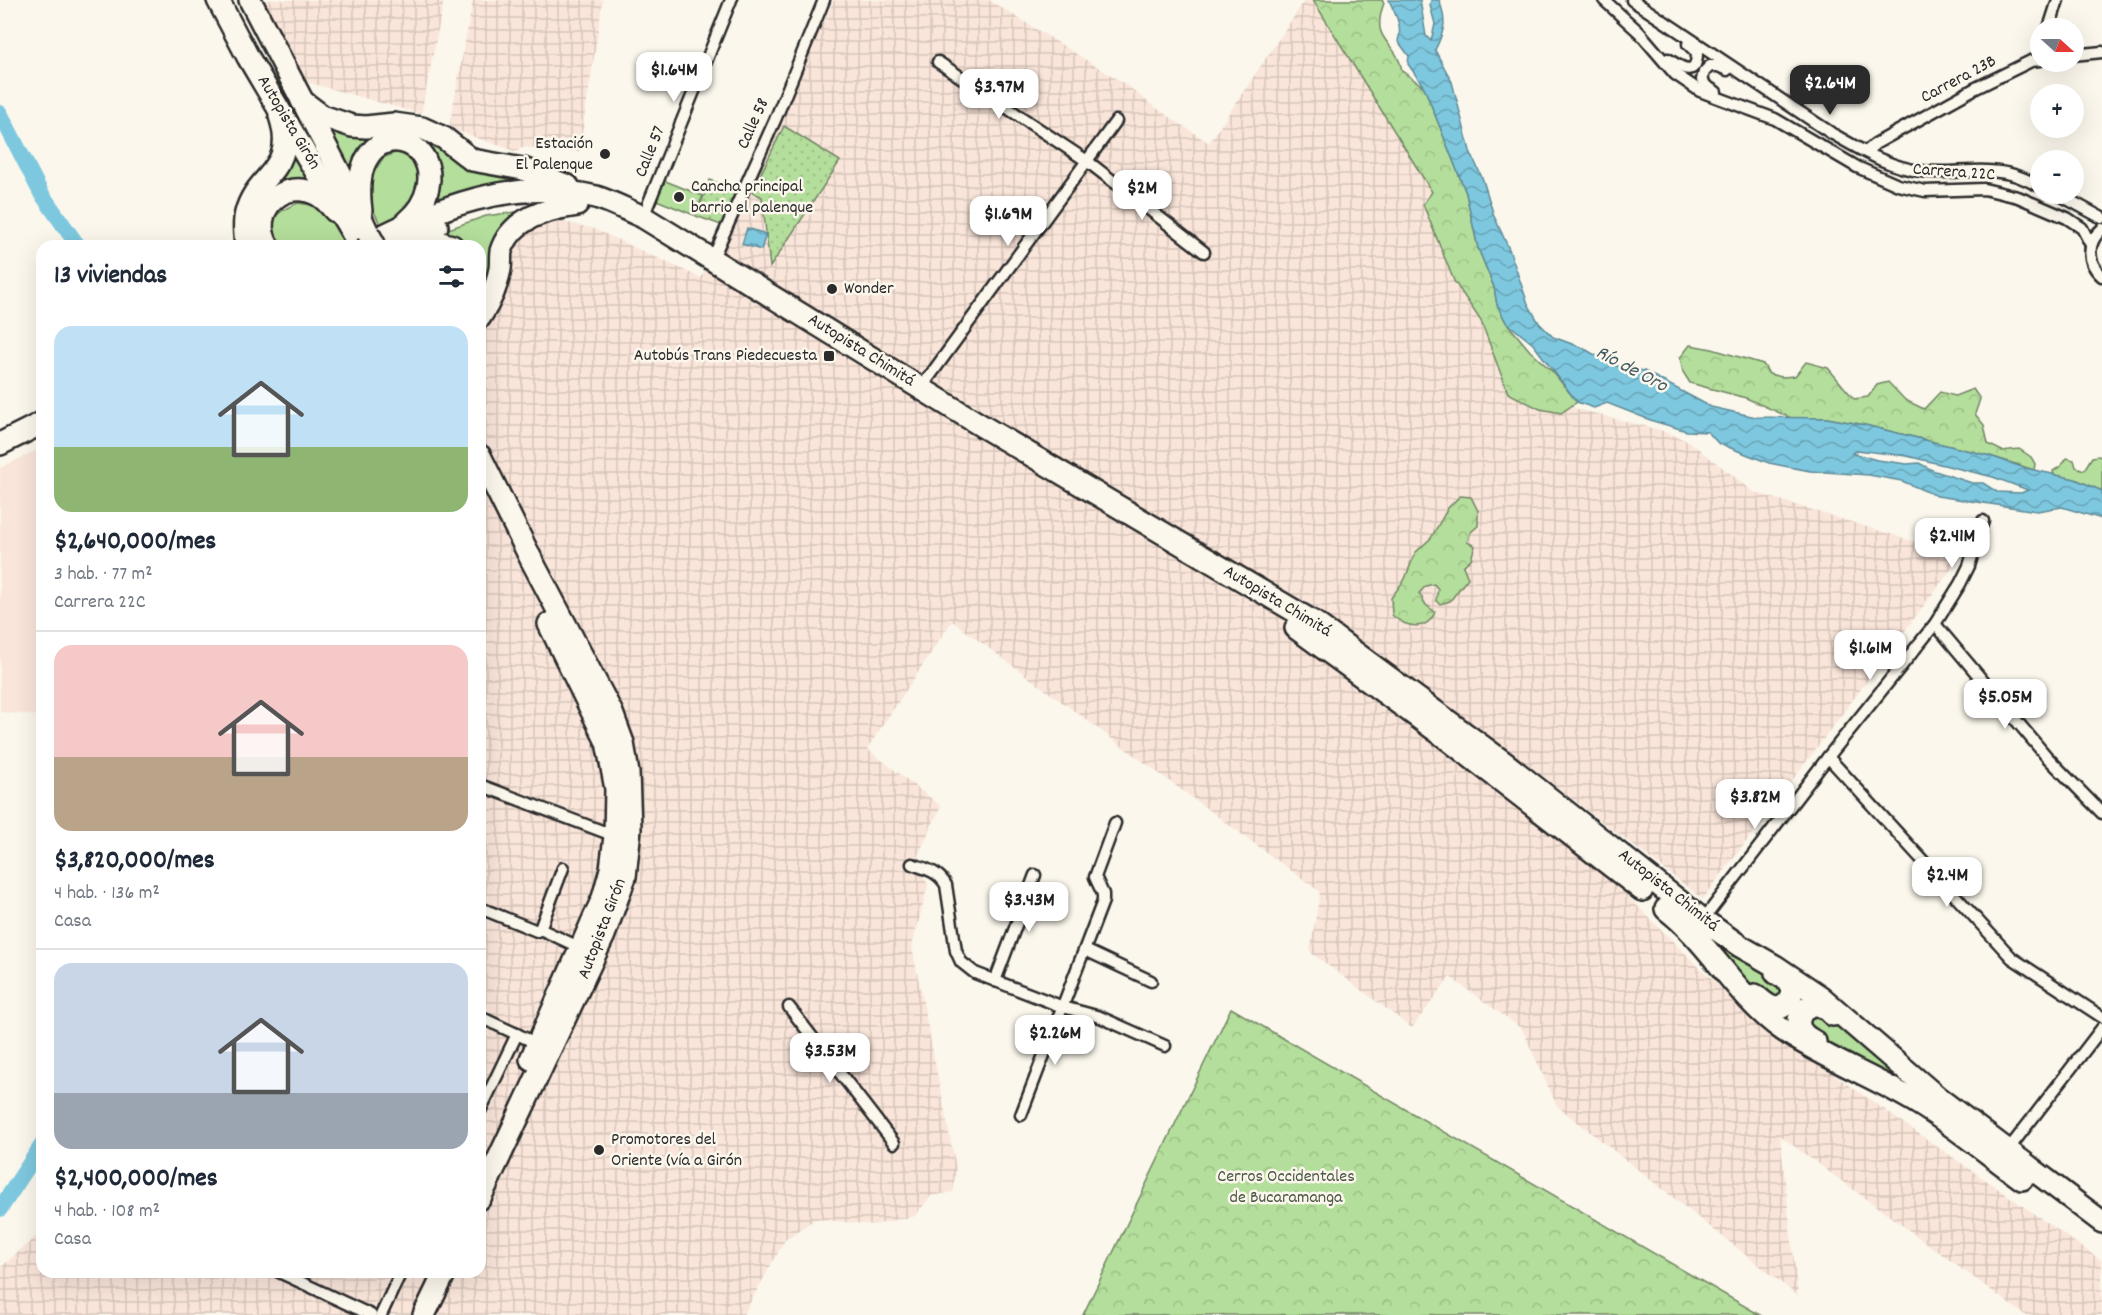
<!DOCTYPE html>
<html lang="es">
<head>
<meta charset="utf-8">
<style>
	body { margin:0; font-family:Dekko,sans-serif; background:#f2f2f3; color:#1f2937; height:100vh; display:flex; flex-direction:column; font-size:22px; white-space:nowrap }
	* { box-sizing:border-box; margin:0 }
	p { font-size:20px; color:#747a83 }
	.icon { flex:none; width:33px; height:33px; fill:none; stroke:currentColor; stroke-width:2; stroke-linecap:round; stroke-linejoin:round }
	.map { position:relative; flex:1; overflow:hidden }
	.side { position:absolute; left:36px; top:240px; width:450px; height:1038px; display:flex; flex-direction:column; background:#fff; border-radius:18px; box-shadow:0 6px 24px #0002 }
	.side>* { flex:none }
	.needle { width:39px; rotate:111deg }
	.fabs { position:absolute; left:2030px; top:18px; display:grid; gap:12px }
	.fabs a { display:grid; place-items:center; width:54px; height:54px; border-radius:50%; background:#fff; box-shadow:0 6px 24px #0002; font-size:30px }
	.price { position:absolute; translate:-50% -51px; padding:0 14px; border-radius:12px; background:#fff; color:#222; font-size:20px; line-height:39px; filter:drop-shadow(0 2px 3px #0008) }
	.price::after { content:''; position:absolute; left:50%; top:36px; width:18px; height:14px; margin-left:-9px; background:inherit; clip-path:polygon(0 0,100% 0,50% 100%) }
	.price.active { background:#2b2b2b; color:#fff }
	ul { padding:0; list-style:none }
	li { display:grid; align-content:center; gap:12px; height:318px; padding:0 18px }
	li+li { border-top:2px solid #e0e1e3 }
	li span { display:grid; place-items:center; height:186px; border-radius:18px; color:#555 }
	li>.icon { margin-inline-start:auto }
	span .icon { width:108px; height:108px; fill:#fffc; stroke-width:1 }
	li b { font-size:26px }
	h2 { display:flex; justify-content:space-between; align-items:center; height:72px; padding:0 18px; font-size:26px }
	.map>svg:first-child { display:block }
	.built { fill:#fae5da }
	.industrial { fill:url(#industrial-grid) }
	.green { fill:#b4de9b; stroke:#708463; stroke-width:1.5 }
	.forest { fill:url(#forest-crowns); stroke:#708463; stroke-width:1.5 }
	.park { fill:url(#park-dots); stroke:#708463; stroke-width:1.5 }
	.water { fill:url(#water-waves); stroke:#5d8997; stroke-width:1.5; fill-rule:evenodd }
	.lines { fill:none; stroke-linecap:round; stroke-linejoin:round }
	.river { stroke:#7ec8df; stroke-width:16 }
	.street-casing { stroke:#2b2b2b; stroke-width:15 }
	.highway-casing { stroke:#2b2b2b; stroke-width:26 }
	.street { stroke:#fbf7ec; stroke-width:10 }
	.highway { stroke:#fbf7ec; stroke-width:21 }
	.highway-bridge-casing { stroke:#2b2b2b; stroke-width:26; stroke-linecap:butt }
	.highway-bridge { stroke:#fbf7ec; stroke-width:21 }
	.poi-dot { fill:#2b2b2b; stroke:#fbf7ec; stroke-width:2 }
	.labels { text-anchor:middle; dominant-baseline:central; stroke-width:5; stroke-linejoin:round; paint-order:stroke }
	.street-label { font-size:18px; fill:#2b2b2b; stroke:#fbf7ec }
	.poi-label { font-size:18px; fill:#2b2b2b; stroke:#fbf7ec; text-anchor:start }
	.park-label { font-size:18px; fill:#4d5847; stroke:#fbf7ec }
	.water-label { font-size:20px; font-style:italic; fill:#445a61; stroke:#fbf7ec }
</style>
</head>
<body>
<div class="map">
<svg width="2102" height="1315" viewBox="0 0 2102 1315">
	<defs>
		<pattern id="industrial-grid" width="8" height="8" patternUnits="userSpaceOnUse" patternTransform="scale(1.5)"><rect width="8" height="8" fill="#fae5da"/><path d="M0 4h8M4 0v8" fill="none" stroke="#d6c5bb"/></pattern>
		<pattern id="forest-crowns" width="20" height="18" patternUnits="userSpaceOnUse" patternTransform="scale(1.5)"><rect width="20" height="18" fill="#b4de9b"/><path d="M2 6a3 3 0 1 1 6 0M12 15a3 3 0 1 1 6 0" fill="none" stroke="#9bbf86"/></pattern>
		<pattern id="park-dots" width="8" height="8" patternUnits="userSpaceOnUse" patternTransform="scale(1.5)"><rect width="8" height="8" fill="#b4de9b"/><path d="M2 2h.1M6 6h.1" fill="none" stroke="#9bbf86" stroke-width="1.8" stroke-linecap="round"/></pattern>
		<pattern id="water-waves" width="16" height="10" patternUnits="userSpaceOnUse" patternTransform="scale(1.5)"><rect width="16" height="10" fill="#7ec8df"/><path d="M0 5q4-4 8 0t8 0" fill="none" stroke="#67a3b5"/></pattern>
	</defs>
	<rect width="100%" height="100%" fill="#fbf7ec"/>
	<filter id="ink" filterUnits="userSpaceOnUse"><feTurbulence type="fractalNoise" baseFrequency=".0167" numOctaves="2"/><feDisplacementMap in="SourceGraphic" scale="12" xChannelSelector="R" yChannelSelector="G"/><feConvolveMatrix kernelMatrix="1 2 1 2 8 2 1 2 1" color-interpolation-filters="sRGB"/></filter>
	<g filter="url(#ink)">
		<path class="built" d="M42,448v268l-42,-4v-244z"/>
		<g class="industrial">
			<path d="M262,0h182l-23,114 -118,-33z"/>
			<path d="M473,0h130l-24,152 -58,-5 -4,5 -68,-24z"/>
			<path d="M834,0h155l139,86 21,17 60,40 96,-143h13l118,194 74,198 150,38 28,11 66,51 207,64 -258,343 -175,-134 -22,-1 -4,8 200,198 72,63 328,228v54h-77l-245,-179 18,160 -241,-190 -35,-77 -72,-52 -38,51 -102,-76 10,-60 -368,-271 -85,128 74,57 -26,56 13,23 -16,62 44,220 -3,25 -22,4 -16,20 -41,9 -59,-6 -30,21 -42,75h-743v-47l42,-37v41h438v-942l19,-30 4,-40 17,-31 28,-10 44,9 109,50z"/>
		</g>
		<g class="green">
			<path d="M319,119l106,20 27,16 85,27 -112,27 11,-23 -36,-48 -48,44z"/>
			<path d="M291,138l28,46 -34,2 -23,60h-11z"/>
			<path d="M402,150c4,2 10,5 13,8 22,27 -12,57 -33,70l-13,-27 2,-24 12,-19z"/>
			<path d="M663,180l40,16 -9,19 -40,-16z"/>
			<path d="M298,203l20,3 31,36 -8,4h-62c-17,-24 -4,-34 19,-43z"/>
			<path d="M536,209l-56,88c10,-25 0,-29 0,-51h-11l-4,-4 -34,-7 55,-19z"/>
			<path d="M2099,456l3,2v33l-27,-12 -21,-4 -1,-4 8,-5 6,-8 7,2 2,7 8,3 8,-13z"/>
			<path d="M1702,927l80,56 1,15 -15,2 -35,-28z"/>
			<path d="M1809,1014l20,3 100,85 -117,-69 -6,-14z"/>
		</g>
		<g class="forest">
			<path d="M1313,0h69l2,3c-15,41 13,36 18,68l22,16 42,106 12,55 16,39 3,18 9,17 24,29 23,21 24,30 -16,11 -21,-4 -32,-16 -27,-72 -27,-40 -31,-77 9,-12z"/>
			<path d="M1690,345l22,4 51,15 6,10 13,3 13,-1 11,-14 22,6 26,31 14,-2 9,-12 11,-3 17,18 19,9 16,-17 15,4 18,-7 7,10 -5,15 9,11 4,19 14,7 17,-2 12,8 4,7 -1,6 -44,-14 -125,-31 -38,-7h-36l-45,-20 -56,-15 -7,-11 -3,-14z"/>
			<path d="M1460,496l11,1 7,14v15l-7,6 -4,10 8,4 -4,13 -8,7 5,12 -18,23 -10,3 -4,-3 2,-12 -4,-5 -8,2 -7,7 7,12 9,7c-8,20 -29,16 -43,3l-1,-17 14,-19 10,-26 16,-15 17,-30z"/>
			<path d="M1231,1008l529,307h-677z"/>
		</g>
		<g class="park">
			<path d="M784,126l56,35 -70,106 -8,-70 -10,-5z"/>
			<path d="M710,180l26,10 -15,35 -25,-9z"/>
		</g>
		<g class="water">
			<path d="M1389,0h31l6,36 5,5 4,-17 -5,-19 1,-5h8c8,21 6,30 -4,50l17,32 18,69 13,29 11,36 15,33 19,55 11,19 14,14 30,11 29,17 32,6 67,36 45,10 71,1 38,7 125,31 35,12 50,11 27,12v28l-40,-12 -25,4 -100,-15 -35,-15 -33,-6 -59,-4 -41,-8 -51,-20 -10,-11 -21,-1 -34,-10 -46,-18 -13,5 -17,-6 -44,-58 -27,-22 -9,-17 -3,-18 -16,-39 -12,-55 -42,-106 -16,-23 1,-8 -11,-15c5,-15 -3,-27 -9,-41zM1857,450l50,6 86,21 35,13 -7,3 -24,-1 -14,-9h-11l-40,-13 -13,-7 -12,1 -30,-4 -25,-7z"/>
			<path d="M747,228l19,6 -5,16 -19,-6z"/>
		</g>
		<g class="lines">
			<g class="river">
				<path d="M0,113l41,80 37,53"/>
				<path d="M0,1209l42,-64"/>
			</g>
			<defs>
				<g id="street">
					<path d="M1604,0l35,32 36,42 25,17 75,28 82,48 41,18 27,6 59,-2 34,8 49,21 15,10 9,17"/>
					<path d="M1632,0l199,133c27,15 58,35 90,38 30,4 63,-5 93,4 9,3 17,7 26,11"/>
					<path d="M2049,28l9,-28"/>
					<path d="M2073,55l29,-3"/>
					<path d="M1668,59c13,9 29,19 29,-6l-9,-9"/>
					<path d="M938,62l149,99 117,91"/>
					<path d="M1716,92l-10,-6 -4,-6 2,-8 6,-6h8l9,4"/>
					<path d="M1866,152l9,-8 99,-55 57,-28 9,-1"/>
					<path d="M2058,194l44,24"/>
					<path d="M643,217l88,-217"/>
					<path d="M2102,229c-16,14 -15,34 0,47"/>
					<path d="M712,260l63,-140 49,-120"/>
					<path d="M921,388l195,-267"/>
					<path d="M1935,624l112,133 55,56"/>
					<path d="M1828,757l184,201 90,59"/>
					<path d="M480,785l135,51"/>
					<path d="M912,864c14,5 26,7 34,21l10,66 5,11 14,11 88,34 37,10 65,29"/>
					<path d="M480,908l57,23 3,-2 23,-61"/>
					<path d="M1703,920l125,-163 107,-133 25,-40 9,-18 14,-45"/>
					<path d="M540,929l41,19"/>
					<path d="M1085,950l66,31"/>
					<path d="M995,981l40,-106"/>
					<path d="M789,1007l105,136"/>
					<path d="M480,1017l58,27"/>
					<path d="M480,1111l37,-77"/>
					<path d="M1021,1115l82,-214v-7l-8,-17 20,-54"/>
					<path d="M2008,1150l94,-122"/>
					<path d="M279,1272l92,43"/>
					<path d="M381,1315l20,-43"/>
				</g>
				<g id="highway">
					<path d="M218,0l30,57 112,189"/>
					<path d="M250,0l94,181 24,52"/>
					<path d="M302,101l20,15 30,10 14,1 28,-3 28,4 22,10 28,22 51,9 45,17"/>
					<path d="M361,211c-2,-16 -3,-36 5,-51 20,-38 71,-15 62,27 -3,14 -11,26 -22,35"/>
					<path d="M410,239l20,1 22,6"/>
					<path d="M246,246c-1,-11 -3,-22 0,-33 10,-40 52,-42 34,-97"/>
					<path d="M268,246c-20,-34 15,-70 50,-51 6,3 12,10 17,16"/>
					<path d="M362,246c75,-38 148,-70 234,-49 16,5 31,13 47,20l339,209 333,197 191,141 197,156 37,26 35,20 46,31 116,100 165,125"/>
					<path d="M394,246l43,-20"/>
					<path d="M480,317c10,-15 17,-30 20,-48 1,-6 0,-13 1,-18 11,-34 47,-42 76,-46"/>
					<path d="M0,444l42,-21"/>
					<path d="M480,456l52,105 80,152 11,30 5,30 2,56 -5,48 -21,58 -124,263"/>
					<path d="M1296,628l149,109 197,153"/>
					<path d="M1666,909c45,35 70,88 117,121 43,29 92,47 136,74 35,21 70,51 103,75"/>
					<path d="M1755,995c5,4 11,10 17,12 12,4 20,-7 20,-18l-6,-10 -10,-6"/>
					<path d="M1815,1042c-4,-3 -9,-5 -12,-9 -10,-10 -1,-28 13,-28 7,0 12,5 17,10"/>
					<path d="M531,1059l72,-161 8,-29 4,-33 1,-47 -9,-47 -58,-118"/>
					<path d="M424,1315l21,-43"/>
				</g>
			</defs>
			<use href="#street" class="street-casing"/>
			<use href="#highway" class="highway-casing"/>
			<use href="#street" class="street"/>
			<use href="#highway" class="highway"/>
			<defs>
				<path id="highway-bridge" d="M368,233l7,13"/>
			</defs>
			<use href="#highway-bridge" class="highway-bridge-casing"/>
			<use href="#highway-bridge" class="highway-bridge"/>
		</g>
	</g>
	<g class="poi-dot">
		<circle cx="605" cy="154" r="6"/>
		<circle cx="679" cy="197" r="6"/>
		<circle cx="832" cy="289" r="6"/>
		<rect x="823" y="350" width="12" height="12" rx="3"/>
		<circle cx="599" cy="1150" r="6"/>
	</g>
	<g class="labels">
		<g class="street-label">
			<text transform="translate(1959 80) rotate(-28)">Carrera 23B</text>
			<text transform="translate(288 123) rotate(59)">Autopista Girón</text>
			<text transform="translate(754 124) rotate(-66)">Calle 58</text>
			<text transform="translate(651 152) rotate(-68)">Calle 57</text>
			<text transform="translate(1954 173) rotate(4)">Carrera 22C</text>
			<text transform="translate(861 351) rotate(32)">Autopista Chimitá</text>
			<text transform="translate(1277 602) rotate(31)">Autopista Chimitá</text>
			<text transform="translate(1668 891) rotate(38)">Autopista Chimitá</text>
			<text transform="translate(603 929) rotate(-69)">Autopista Girón</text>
		</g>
		<g class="poi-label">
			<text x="593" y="144" text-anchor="end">Estación<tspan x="593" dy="21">El Palenque</tspan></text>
			<text x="691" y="187">Cancha principal<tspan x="691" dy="21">barrio el palenque</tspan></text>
			<text x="844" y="289">Wonder</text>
			<text x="817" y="356" text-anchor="end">Autobús Trans Piedecuesta</text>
			<text x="611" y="1140">Promotores del<tspan x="611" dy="21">Oriente (vía a Girón</tspan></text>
		</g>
		<g class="park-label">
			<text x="1286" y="1177">Cerros Occidentales<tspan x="1286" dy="21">de Bucaramanga</tspan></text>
		</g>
		<g class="water-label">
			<text transform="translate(1631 370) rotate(28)">Río de Oro</text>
		</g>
	</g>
</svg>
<div class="fabs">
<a><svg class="needle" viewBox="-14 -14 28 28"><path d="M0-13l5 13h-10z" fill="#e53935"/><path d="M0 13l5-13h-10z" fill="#747a83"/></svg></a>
<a>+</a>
<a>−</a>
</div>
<b class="price" style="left:674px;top:103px">$1.64M</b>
<b class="price active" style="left:1830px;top:116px">$2.64M</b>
<b class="price" style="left:999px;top:120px">$3.97M</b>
<b class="price" style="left:1142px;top:221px">$2M</b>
<b class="price" style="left:1008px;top:247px">$1.69M</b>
<b class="price" style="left:1952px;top:569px">$2.41M</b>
<b class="price" style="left:1870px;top:681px">$1.61M</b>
<b class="price" style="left:2005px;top:730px">$5.05M</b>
<b class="price" style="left:1755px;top:830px">$3.82M</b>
<b class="price" style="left:1947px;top:908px">$2.4M</b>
<b class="price" style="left:1029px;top:933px">$3.43M</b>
<b class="price" style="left:1055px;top:1066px">$2.26M</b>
<b class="price" style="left:830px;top:1084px">$3.53M</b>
<section class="side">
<h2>13 viviendas<svg class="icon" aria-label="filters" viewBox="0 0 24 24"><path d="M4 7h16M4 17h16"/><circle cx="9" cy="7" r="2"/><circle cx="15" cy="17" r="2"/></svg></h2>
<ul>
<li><span style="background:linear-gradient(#bfe0f5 65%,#8fb573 0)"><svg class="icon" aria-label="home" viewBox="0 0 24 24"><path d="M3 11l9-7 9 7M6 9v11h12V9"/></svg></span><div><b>$2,640,000/mes</b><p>3 hab. · 77 m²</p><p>Carrera 22C</p></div></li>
<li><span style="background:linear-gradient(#f6c9c9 60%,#b9a48a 0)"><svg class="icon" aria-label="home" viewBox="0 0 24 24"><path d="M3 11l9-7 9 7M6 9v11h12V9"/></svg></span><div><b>$3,820,000/mes</b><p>4 hab. · 136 m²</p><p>Casa</p></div></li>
<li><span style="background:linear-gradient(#c9d6e8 70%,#9aa5b1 0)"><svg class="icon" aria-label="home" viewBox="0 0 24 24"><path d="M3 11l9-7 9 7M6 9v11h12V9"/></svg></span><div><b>$2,400,000/mes</b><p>4 hab. · 108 m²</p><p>Casa</p></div></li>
</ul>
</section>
</div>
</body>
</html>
